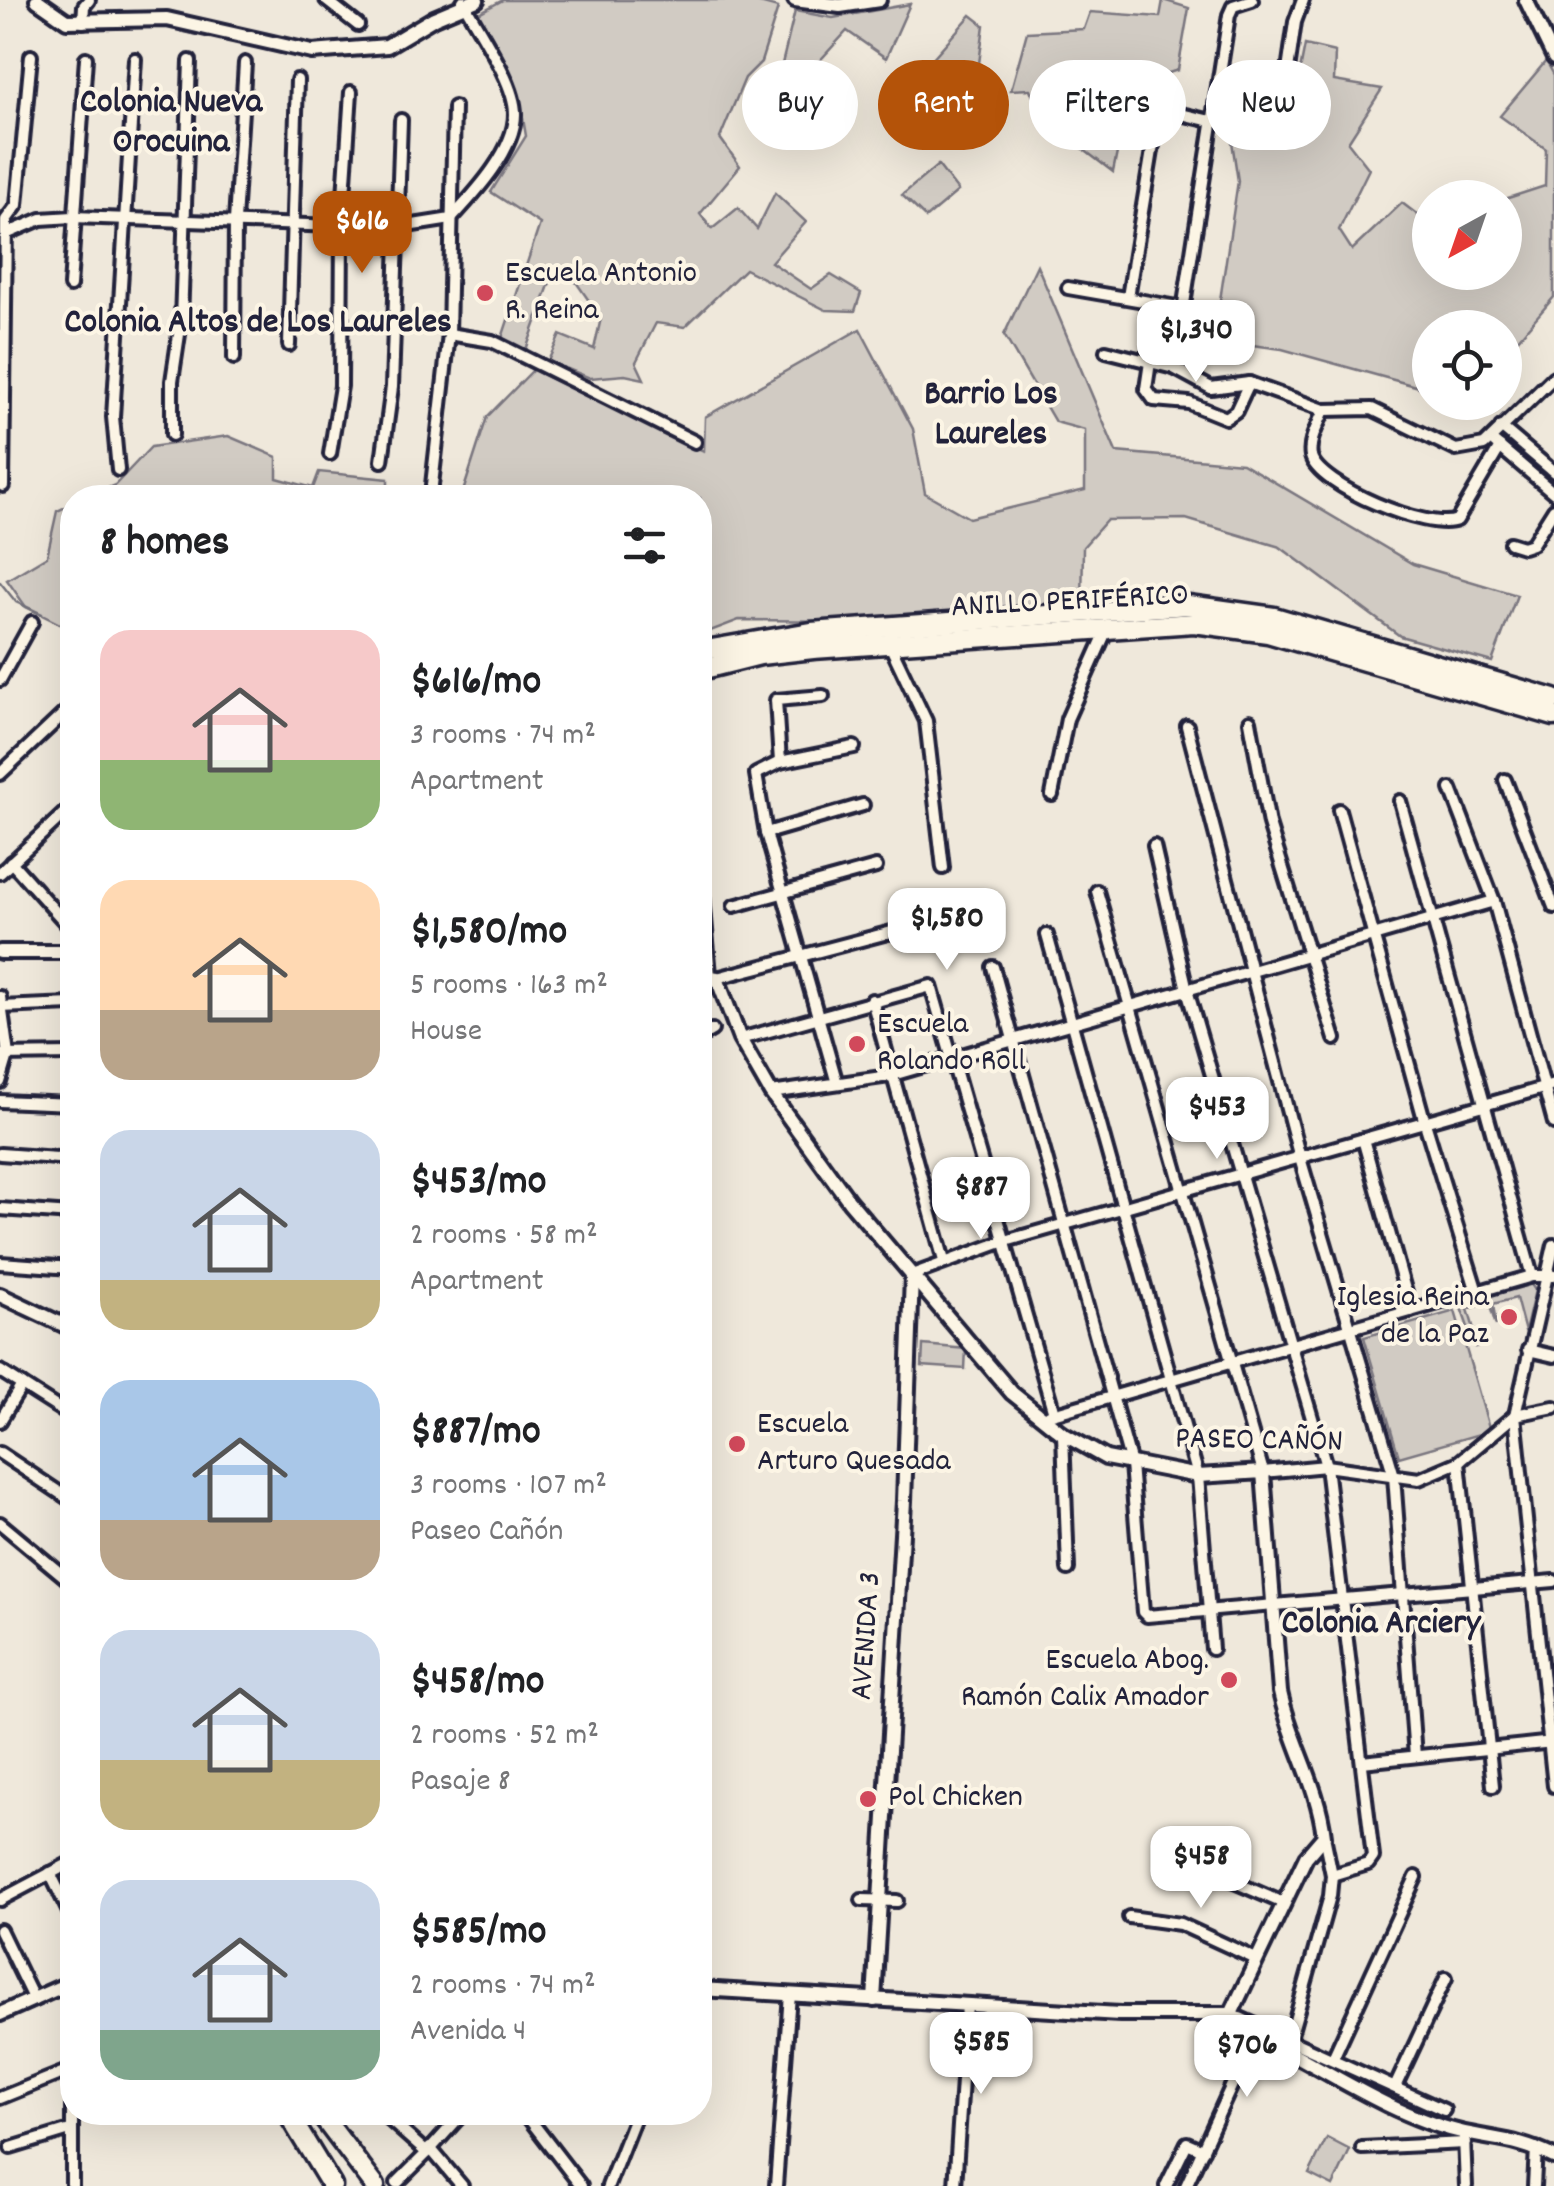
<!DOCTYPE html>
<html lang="en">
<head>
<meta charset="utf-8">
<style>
	body { margin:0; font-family:Dekko,sans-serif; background:#f6f6f6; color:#202124; height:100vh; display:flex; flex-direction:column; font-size:38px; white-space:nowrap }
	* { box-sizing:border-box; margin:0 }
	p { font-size:32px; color:#757577 }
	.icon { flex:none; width:55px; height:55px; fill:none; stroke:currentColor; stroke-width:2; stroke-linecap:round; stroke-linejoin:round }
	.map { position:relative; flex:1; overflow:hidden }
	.side { position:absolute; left:60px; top:485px; width:652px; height:1640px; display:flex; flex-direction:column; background:#fff; border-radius:40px; box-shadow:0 10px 40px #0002 }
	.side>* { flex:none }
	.banner { position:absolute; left:742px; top:60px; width:660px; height:90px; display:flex; gap:20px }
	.needle { width:65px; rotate:220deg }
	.fabs { position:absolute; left:1412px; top:180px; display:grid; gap:20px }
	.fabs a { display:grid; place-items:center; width:110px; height:110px; border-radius:50%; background:#fff; box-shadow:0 10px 40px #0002; font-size:50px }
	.price { position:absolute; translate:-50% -85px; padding:0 22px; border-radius:20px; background:#fff; color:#222; font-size:32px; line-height:65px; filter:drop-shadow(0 2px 5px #0008) }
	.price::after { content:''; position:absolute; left:50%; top:60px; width:30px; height:22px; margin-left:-15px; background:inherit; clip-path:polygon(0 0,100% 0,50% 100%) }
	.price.current { background:#b45309; color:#fff }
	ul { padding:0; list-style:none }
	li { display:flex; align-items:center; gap:30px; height:250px; padding:0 40px }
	li span { display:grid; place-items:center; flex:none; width:280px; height:200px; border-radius:30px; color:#555 }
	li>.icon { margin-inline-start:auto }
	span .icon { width:120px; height:120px; fill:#fffc; stroke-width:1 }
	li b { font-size:42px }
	h2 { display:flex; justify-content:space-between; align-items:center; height:120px; padding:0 40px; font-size:42px }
	.chip { padding:0 35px; border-radius:45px; background:#fff; box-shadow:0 10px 40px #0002; font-size:35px; line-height:90px }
	.chip.current { background:#b45309; color:#fff }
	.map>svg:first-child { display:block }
	.green { fill:#d1cbc3; stroke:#7a767f; stroke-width:2.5 }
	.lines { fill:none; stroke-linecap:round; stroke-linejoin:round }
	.stream { stroke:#716f79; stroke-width:2.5 }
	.minor-casing { stroke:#22223b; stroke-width:18 }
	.tertiary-casing { stroke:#22223b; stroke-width:20 }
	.trunk-casing { stroke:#22223b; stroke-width:25 }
	.minor { stroke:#fcf5e5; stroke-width:10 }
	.tertiary { stroke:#fcf5e5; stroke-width:12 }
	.trunk { stroke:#fcf5e5; stroke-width:18 }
	.poi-dot { fill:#d1495b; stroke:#fcf5e5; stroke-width:4 }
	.labels { text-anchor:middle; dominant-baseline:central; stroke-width:8; stroke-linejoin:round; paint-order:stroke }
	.poi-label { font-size:32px; fill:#22223b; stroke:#fcf5e5; text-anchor:start }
	.street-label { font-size:32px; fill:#22223b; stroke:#fcf5e5 }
	.neighbourhood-label { font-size:35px; font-weight:bold; fill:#22223b; stroke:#fcf5e5 }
</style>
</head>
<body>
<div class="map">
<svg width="1554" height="2186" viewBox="0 0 1554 2186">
	<rect width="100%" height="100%" fill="#efe8db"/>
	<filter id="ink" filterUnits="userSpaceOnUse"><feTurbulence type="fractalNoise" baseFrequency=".01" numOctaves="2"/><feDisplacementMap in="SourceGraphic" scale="20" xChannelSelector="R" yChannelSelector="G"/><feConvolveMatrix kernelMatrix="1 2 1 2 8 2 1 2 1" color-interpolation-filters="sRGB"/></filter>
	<g filter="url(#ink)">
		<g class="green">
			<path d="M503,0h245l30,8 -17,54 -16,16 -25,60 20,28 -40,48 12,15 26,-21 19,21 18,-36 31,29 -35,40 40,27 20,-14 30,18 -6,18 -29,-1 -81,-41 -60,58 -29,-4 -20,39 8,17 -19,-4 -35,3 -42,-17 12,-26 34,14 7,-31 -25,-36 -22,-11 -28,79 -24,-12 38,-114 -49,-32 35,-56 -7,-41 -42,-81z"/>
			<path d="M1163,0l26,8 -11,62 -47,15 -18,87 -72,-55 -11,-28 -19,1 16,-58 57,-3 6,-17 70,5z"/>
			<path d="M910,4l-24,54 -39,-27 -45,49 -20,-16 13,-53 38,7z"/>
			<path d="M971,15l13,10 -14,108 -13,8 -27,-36 -7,-36z"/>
			<path d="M1305,45l30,7 -1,29 48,8 -34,53 21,27 -30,61 13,20 50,-47 28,21v48h75v-73l40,-13 1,-37 -46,-33 46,-55 8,14v222l-49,57v-26h-75v62l-148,-41 -68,-9 24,-159 -7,-46 5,-42 58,8z"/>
			<path d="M938,165l20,26 -32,27 -24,-23z"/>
			<path d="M1037,265l79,187 126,11 171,101 104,31 -25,67 -92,-26 -120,-89 -94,-28 -79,1 -24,27 -1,58 -242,16 -101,-1 -39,15v-137h-239l26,-81 46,-47 171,81 1,-34 155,-88 53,100 12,64 44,25 116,-28v-60l-30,-8 -51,-87z"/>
			<path d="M228,436l49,21v21l36,10 6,-16 69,7v18h-301l28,-12 36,-38z"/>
			<path d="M72,504v80l-4,4 4,26 -10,11 -36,-18 -19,-27 40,-24 10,-45z"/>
			<path d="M1530,1283l5,7 -10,42 -9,-34 -23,6 3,22 -7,-23 -21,6 11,37 -4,1 -15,-42z"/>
			<path d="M1455,1311l35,120 -91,26 -35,-120z"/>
			<path d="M923,1345l43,4 -1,20 -43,-3z"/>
			<path d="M1327,2138l23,12 -17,36 -24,-12z"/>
		</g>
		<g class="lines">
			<path class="stream" d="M0,582l16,20 26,12"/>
			<defs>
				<g id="minor">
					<path d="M326,0l32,25"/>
					<path d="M83,22l1,-16 5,-6"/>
					<path d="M1284,98l11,-76 8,-22"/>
					<path d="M6,234l35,-15 32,-2 321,11 57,-9c23,-25 64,-68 64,-105 0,-32 -37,-84 -52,-113"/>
					<path d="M70,286l16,-228"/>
					<path d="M1068,288l116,20"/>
					<path d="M1128,297l29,-177 11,-9 47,11"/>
					<path d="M449,334l43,7 203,101"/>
					<path d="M289,345l8,-265"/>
					<path d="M1106,351l68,17 37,20 38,-5 75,27 48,-1 84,41 28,-5 70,-68"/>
					<path d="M234,358l1,-137 10,-158"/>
					<path d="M1150,362l-4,27 8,11 35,3 37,15 10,-7 13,-28"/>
					<path d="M1174,368l55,-353 4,-9 19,-6"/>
					<path d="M1324,410c-5,13 -16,31 -13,46 7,30 118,76 146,64l43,-73"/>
					<path d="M1501,427l53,45"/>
					<path d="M172,435v-54l9,-60 9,-260"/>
					<path d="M1495,443l59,50"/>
					<path d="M330,454l11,-68 1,-160 9,-134"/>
					<path d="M382,461l10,-74 9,-267"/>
					<path d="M118,470l-5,-53 22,-358"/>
					<path d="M432,485l17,-151 5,-227"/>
					<path d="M3,486l3,-266 11,-15 14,-149"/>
					<path d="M1510,543l13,4 9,-3 22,-35"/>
					<path d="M890,645l36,76 17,147"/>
					<path d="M0,680l32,-58"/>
					<path d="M1250,721l19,103 66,215"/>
					<path d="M1187,726l113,432 94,318 21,280"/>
					<path d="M780,762l-4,-62 47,-4"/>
					<path d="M0,774l72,-68"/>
					<path d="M1505,780l49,127"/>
					<path d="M1451,789l43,112 60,222"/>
					<path d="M1052,795l15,-76 41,-92"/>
					<path d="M1400,801l132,475"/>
					<path d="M1339,810l86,313 52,169"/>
					<path d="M766,833l97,-28"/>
					<path d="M1154,846l33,144 139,476 47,391 -5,7 -36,11"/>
					<path d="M11,862l61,68"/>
					<path d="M700,862l10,113"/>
					<path d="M0,873l72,-67"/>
					<path d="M1097,891l166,581 63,-6 93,13 40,-17 56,-47 39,-8"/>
					<path d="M734,906l142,-39"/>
					<path d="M1047,935l151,541 14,173"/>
					<path d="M993,967l138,497 12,148 4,4 407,-35"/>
					<path d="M717,978l186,-49"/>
					<path d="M0,997l8,58 -8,27"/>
					<path d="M872,1000l72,261"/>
					<path d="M0,1007l72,-3"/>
					<path d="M700,1037l12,-7"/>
					<path d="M740,1039l191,-53 123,427"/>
					<path d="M0,1055l72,-1"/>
					<path d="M836,1080l-70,-247 -10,-59 24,-12 74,-15"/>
					<path d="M771,1093l118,-17 605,-175"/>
					<path d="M0,1101l72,3"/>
					<path d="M1363,1139l48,172"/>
					<path d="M0,1154l72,5"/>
					<path d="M0,1209l72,5"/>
					<path d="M1554,1245l-39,170 39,371"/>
					<path d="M0,1263l72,5"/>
					<path d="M912,1275l90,-33 552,-157"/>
					<path d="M1528,1350l26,6"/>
					<path d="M0,1371l72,46"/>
					<path d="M1049,1415l483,-139h22"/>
					<path d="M0,1421l22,-36"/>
					<path d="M1063,1434l5,135"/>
					<path d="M0,1453l72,48"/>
					<path d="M1459,1462l34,324"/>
					<path d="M0,1523l72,60"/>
					<path d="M1362,1762l191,-20"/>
					<path d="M50,1873l22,45"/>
					<path d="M1225,1878l58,25"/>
					<path d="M0,1900l72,-38"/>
					<path d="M862,1900l35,1"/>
					<path d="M1129,1917l51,7 76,35"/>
					<path d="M0,1930l34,70"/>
					<path d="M1240,2018l204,92"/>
					<path d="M1290,2038l40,-142 2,-21 -8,-39"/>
					<path d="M1333,2058l83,-181"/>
					<path d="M1396,2085l50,-107"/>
					<path d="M0,2098l72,-29"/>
					<path d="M381,2112l46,41 37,-41"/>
					<path d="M524,2112l57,74"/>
					<path d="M1464,2137l2,49"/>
					<path d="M11,2148l59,-18"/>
					<path d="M430,2148l32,38"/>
					<path d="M1362,2148l103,-5"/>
					<path d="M397,2183l30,-30"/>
					<path d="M72,2186v-79"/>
					<path d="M608,2186l29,-74"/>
					<path d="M776,2186l14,-192"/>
					<path d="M955,2186l12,-181"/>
					<path d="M1166,2186l21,-43 16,7"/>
					<path d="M1186,2186l69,-152"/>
					<path d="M1534,2186l2,-38"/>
				</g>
				<g id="tertiary">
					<path d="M37,0l30,21 100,-2 145,33 75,-6 47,-28 43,-18"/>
					<path d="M795,0l45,6 39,-6"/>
					<path d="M1526,0l28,58"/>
					<path d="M0,952h72"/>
					<path d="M700,975l17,3 23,61 31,54 78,108 163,192 51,41 43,24 92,18 65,-4 17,220c11,51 38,92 44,144l-18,21 -75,157"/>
					<path d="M0,1295l72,34"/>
					<path d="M700,1989l420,25h111l24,20c62,30 135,81 202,97 40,10 57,7 97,26"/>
					<path d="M874,2000l30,-499 8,-226"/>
					<path d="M0,2014l72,-32"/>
				</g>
				<g id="trunk">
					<path d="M700,651l111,-19 377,-27 86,12 280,82"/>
					<path d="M700,670l60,-15 53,-6 381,-26 74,10 286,83"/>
					<path d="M287,2112l45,74"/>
					<path d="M319,2112l56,74"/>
				</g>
			</defs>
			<use href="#minor" class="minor-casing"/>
			<use href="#tertiary" class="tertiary-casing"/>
			<use href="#trunk" class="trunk-casing"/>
			<use href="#minor" class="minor"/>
			<use href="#tertiary" class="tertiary"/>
			<use href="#trunk" class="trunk"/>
		</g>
	</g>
	<g class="poi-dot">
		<circle cx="485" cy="293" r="10"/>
		<circle cx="857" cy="1044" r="10"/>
		<circle cx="1509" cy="1317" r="10"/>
		<circle cx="737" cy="1444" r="10"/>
		<circle cx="1229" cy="1680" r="10"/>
		<circle cx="868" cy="1799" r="10"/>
	</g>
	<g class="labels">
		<g class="poi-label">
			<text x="505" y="275">Escuela Antonio<tspan x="505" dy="37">R. Reina</tspan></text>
			<text x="877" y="1026">Escuela<tspan x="877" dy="37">Rolando Roll</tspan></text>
			<text x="1489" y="1299" text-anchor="end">Iglesia Reina<tspan x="1489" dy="37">de la Paz</tspan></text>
			<text x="757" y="1426">Escuela<tspan x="757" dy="37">Arturo Quesada</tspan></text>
			<text x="1209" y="1662" text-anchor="end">Escuela Abog.<tspan x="1209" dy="37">Ramón Calix Amador</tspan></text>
			<text x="888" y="1799">Pol Chicken</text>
		</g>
		<g class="street-label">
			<text transform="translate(1070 603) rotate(-3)">ANILLO PERIFÉRICO</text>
			<text transform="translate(1259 1442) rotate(1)">PASEO CAÑÓN</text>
			<text transform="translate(868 1636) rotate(-86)">AVENIDA 3</text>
		</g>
		<g class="neighbourhood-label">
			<text x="171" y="104">Colonia Nueva<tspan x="171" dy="40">Orocuina</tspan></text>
			<text x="258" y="324">Colonia Altos de Los Laureles</text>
			<text x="991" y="396">Barrio Los<tspan x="991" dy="40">Laureles</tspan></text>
			<text x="1381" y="1625">Colonia Arciery</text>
		</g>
	</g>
</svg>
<div class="fabs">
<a><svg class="needle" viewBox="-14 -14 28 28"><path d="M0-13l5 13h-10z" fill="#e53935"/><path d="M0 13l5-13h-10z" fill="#757577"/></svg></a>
<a><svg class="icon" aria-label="locate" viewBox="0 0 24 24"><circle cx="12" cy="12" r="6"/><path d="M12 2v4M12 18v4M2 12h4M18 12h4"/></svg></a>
</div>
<b class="price current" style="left:362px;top:276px">$616</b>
<b class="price" style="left:1196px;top:385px">$1,340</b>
<b class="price" style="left:947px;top:973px">$1,580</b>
<b class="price" style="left:1217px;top:1162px">$453</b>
<b class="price" style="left:981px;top:1242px">$887</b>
<b class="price" style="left:1201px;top:1911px">$458</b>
<b class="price" style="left:981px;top:2097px">$585</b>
<b class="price" style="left:1247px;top:2100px">$706</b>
<div class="banner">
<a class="chip">Buy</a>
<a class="chip current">Rent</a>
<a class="chip">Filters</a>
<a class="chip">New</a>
</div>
<section class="side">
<h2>8 homes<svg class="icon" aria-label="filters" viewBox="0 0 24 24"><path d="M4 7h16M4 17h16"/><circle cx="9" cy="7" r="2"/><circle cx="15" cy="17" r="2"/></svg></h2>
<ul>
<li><span style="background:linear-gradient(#f6c9c9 65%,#8fb573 0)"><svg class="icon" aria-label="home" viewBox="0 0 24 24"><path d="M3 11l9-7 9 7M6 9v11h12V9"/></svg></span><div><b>$616/mo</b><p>3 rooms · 74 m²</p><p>Apartment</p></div></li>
<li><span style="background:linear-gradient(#ffd9b3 65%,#b9a48a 0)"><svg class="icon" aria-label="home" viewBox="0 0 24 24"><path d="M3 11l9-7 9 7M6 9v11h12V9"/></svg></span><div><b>$1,580/mo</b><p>5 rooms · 163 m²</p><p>House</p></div></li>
<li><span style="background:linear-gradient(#c9d6e8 75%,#c2b280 0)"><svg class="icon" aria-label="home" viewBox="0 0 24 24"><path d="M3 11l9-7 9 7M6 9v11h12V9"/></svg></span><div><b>$453/mo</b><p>2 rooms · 58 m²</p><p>Apartment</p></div></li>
<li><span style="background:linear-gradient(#a9c7e8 70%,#b9a48a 0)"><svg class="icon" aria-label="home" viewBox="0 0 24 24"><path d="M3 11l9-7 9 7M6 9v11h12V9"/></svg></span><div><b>$887/mo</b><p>3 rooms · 107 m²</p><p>Paseo Cañón</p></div></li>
<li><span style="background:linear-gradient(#c9d6e8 65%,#c2b280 0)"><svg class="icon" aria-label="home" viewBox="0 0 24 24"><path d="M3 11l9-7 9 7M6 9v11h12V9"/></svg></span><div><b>$458/mo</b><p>2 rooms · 52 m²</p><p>Pasaje 8</p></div></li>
<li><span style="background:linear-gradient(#c9d6e8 75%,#7fa58c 0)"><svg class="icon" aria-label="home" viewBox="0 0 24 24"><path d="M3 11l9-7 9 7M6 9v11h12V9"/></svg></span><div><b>$585/mo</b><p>2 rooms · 74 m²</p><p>Avenida 4</p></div></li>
</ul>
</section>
</div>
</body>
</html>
